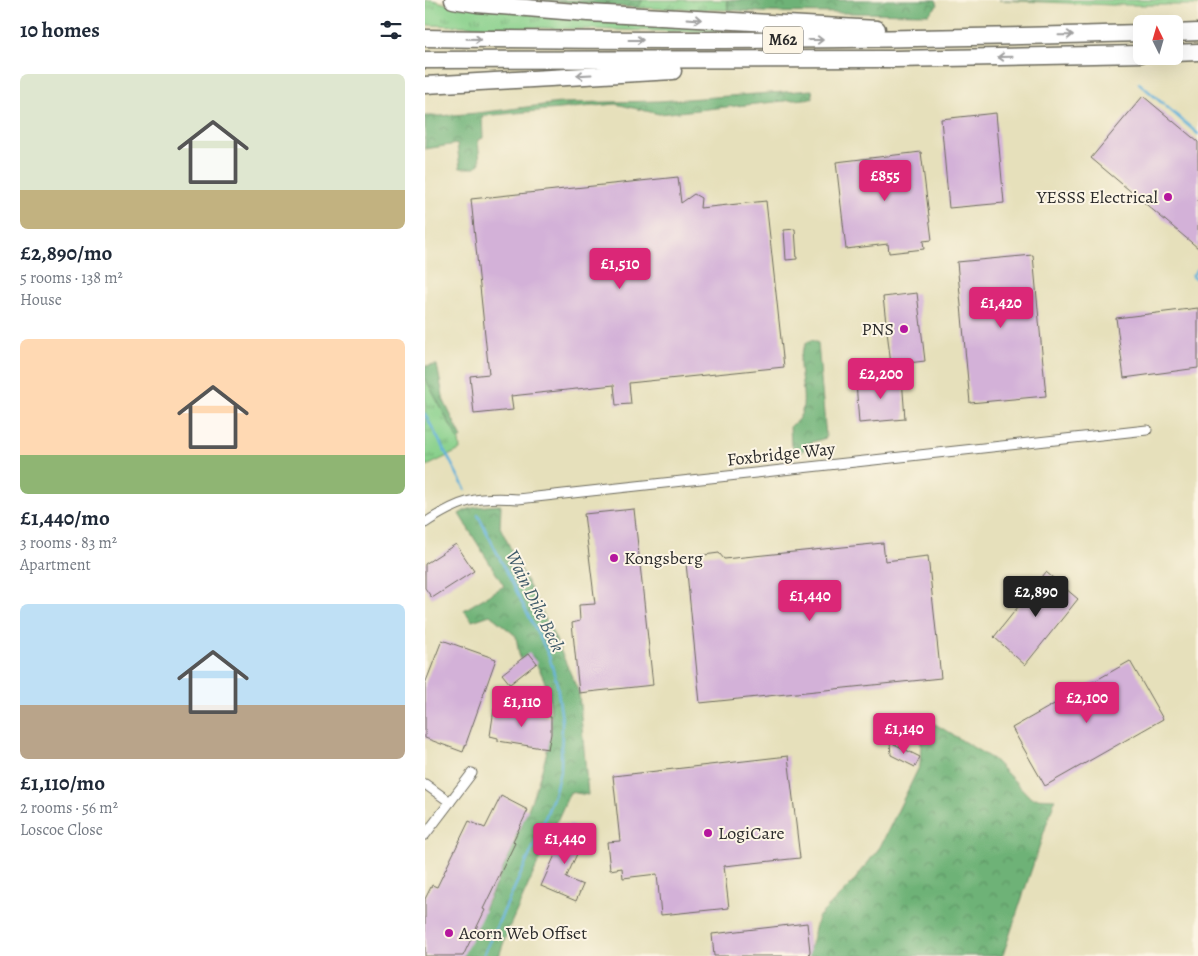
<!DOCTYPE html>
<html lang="en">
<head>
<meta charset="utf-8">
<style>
	body { margin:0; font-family:Alegreya,serif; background:#f2f2f3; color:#1f2937; height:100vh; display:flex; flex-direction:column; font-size:19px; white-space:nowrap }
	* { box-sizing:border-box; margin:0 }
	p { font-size:16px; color:#747a83 }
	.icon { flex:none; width:28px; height:28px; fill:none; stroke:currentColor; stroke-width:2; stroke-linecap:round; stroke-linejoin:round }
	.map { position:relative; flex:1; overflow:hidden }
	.panel { display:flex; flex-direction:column; background:#fff; width:425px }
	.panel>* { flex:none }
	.needle { width:32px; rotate:355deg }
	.buttons { position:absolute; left:708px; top:15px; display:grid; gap:10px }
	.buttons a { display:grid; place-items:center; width:50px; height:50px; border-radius:8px; background:#fff; box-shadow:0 5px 20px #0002; font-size:25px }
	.price { position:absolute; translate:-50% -42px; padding:0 11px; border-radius:5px; background:#db2777; color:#fff; font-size:16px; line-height:32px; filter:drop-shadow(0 1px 2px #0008) }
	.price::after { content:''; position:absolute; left:50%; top:30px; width:15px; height:11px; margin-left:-8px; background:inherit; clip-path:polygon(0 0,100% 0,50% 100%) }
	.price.current { background:#222; color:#fff }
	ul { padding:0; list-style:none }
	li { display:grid; align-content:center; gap:10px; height:265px; padding:0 20px }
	li span { display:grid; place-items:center; height:155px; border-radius:8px; color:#555 }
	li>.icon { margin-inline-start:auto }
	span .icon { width:90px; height:90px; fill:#fffc; stroke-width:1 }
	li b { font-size:21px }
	h2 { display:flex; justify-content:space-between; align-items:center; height:60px; padding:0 20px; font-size:21px }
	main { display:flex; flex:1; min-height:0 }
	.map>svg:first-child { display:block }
	.grass { fill:url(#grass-tufts); stroke:#5a7e5b }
	.forest { fill:url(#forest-crowns); stroke:#4c6e51 }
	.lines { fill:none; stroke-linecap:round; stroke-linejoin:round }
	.stream { stroke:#60b1db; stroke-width:2.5 }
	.building { fill:#d3b1d8 }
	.minor-casing { stroke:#6c6a5d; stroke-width:11 }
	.motorway-casing { stroke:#6c6a5d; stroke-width:19 }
	.minor { stroke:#fff; stroke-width:9 }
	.motorway { stroke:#fff; stroke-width:16 }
	.oneway { stroke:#a0a0a0 }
	.poi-dot { fill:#b5179e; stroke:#fcf5e5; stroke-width:2 }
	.labels { text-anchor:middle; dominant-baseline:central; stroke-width:4; stroke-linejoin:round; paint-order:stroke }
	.shield { fill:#fcf5e5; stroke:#6a6863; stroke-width:1 }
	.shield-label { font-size:16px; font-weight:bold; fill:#2b2b2b }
	.poi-label { font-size:18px; fill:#2b2b2b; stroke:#fcf5e5; text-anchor:start }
	.street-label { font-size:18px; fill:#2b2b2b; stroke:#fcf5e5 }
	.water-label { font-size:19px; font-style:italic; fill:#3e5a69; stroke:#fcf5e5 }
</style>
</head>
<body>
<main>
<section class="panel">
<h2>10 homes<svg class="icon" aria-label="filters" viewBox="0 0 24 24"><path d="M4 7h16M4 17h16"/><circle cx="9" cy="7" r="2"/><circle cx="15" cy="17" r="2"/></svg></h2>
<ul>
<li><span style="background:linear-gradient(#dfe7d0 75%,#c2b280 0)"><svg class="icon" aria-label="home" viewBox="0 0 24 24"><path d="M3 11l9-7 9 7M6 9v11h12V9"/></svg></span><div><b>£2,890/mo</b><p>5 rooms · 138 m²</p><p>House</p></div></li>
<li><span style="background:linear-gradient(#ffd9b3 75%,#8fb573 0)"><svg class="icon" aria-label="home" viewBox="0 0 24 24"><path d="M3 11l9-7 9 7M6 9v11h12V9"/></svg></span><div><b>£1,440/mo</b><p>3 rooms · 83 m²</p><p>Apartment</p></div></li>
<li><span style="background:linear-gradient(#bfe0f5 65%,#b9a48a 0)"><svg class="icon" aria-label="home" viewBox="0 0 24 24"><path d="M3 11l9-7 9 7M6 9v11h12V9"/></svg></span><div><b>£1,110/mo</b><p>2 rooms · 56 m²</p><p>Loscoe Close</p></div></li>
</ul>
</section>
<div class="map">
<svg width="773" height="956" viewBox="0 0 773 956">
	<defs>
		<pattern id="grass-tufts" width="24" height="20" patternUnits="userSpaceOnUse" patternTransform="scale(1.25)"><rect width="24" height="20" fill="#88d08b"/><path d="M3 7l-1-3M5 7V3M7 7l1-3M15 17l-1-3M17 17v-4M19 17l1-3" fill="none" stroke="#6fa972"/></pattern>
		<pattern id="forest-crowns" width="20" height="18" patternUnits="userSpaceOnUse" patternTransform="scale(1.25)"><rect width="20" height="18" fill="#6eb277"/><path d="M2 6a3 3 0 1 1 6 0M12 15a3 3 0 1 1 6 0" fill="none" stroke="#5b9162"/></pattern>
	</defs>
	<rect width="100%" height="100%" fill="#fcf5e5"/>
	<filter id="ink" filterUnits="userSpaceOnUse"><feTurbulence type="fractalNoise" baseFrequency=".02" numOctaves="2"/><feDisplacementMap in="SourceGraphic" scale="10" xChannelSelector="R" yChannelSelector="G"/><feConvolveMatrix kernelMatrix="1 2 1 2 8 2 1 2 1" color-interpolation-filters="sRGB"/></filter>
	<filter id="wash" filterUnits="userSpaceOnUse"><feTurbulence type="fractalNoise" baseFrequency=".0096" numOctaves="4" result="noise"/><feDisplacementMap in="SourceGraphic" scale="20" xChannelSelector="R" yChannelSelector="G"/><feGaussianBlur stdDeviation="1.12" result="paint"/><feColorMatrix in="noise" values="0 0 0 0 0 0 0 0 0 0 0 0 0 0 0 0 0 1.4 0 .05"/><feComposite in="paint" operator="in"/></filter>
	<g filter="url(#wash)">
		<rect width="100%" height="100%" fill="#e6e0bb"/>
		<g class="grass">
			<path d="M0,0h7l22,6 261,21 16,6 -306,-8z"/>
			<path d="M218,0h84l1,10 -92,-2z"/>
			<path d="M574,0h199v5h-86z"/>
			<path d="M0,378l34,63 1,9 -33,16 -2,-4z"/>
		</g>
		<g class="forest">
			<path d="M111,0h107l-7,8z"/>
			<path d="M302,0h209l2,5 -9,9 -170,-2 -31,-2z"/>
			<path d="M387,90l1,8 -154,16 -43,-10 -134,12 1,22 -5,2 2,23 -5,5h-15l-3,-24 -32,5v-33h15l38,-3 82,-10 99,-2z"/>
			<path d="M387,340l6,3 8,95 -20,6 -2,6 -4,2 -9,-6 -1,-20c23,-12 9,-44 10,-66 0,-6 4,-12 7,-18z"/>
			<path d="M12,365l7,36 18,37 -3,3 -34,-63v-12z"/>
			<path d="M76,505l-1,22 55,111 24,55 9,102 -18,-3 -62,138 -9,26h-37l53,-113c1,-13 10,-24 14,-36 19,-51 38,-105 0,-153l-9,6 -4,-24 -26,-21 -18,6 -8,-11 40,-24 -45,-72c11,-8 28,-8 42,-9z"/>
			<path d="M497,716l72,44 37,38 24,1 -52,156 -1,1h-194l10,-39 35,-35 27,-35 40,-82z"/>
		</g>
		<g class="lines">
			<g class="stream">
				<path d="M714,83l59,51"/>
				<path d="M773,269l-6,7 6,4"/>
				<path d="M0,414l40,75"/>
				<path d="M53,515l71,141 8,28 5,37 -1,46 -7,28 -17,44 -54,117"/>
			</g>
		</g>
		<g id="blocks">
			<g class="building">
				<path d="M718,96l55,46v106l-107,-90z"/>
				<path d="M571,113l8,90 -55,5 -8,-89z"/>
				<path d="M496,152l11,88 -9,1 1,8 -35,4 -1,-9 -42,5 -10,-87z"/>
				<path d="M253,177l3,26 13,-9 7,4 -1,10 66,-7 18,166 -155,16 2,21 -15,1 -2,-20 -103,11 2,14 -39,4 -4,-38 19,-2 -18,-175z"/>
				<path d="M370,229l2,30 -11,1 -2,-30z"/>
				<path d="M608,255l13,141 -76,7 -13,-141z"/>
				<path d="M492,293l8,68 -34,4 -8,-68z"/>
				<path d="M773,308v60l-74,10 -8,-60z"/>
				<path d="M477,378l3,41 -46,4 -3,-41z"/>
				<path d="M209,509l19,176 -74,8 -7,-70 8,-2 -1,-16 16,-1 -11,-90z"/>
				<path d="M458,543l2,18 43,-5 13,122 -241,25 -14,-140 3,-6 30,-4 5,6z"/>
				<path d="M31,544l18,27 -42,27 -7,-10v-24z"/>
				<path d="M621,572l32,27 -53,66 -31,-28z"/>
				<path d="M17,640l54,19 -33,93 -38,-14v-54z"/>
				<path d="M104,653l8,10 -27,21 -8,-10z"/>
				<path d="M705,661l33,58 -118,67 -33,-58z"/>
				<path d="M69,709l9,2v-2l48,8v17l-3,15 -50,-8v-3l-8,-2z"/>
				<path d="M465,742l30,15 -5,10 -24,-12z"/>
				<path d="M363,756l12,102 -76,8 5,42 -68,7 -4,-41 -34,4 -1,-10 -12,2 -3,-28 13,-1 -7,-65z"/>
				<path d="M76,796l27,14 -15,31 2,2 -32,66 2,1 -22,46h-38v-57l7,-14 5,2 32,-66 16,7z"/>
				<path d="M144,824l18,8 -21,46 17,7 -7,16 -35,-15z"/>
				<path d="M382,923l3,28 -1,5h-95l-2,-22z"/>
			</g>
		</g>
	</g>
	<g filter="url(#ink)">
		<use href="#blocks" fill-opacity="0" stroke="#6c6a5d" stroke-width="1"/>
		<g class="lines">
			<defs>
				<g id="minor">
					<path d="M0,523c35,-23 51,-27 93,-24l629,-69"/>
					<path d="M0,784l25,18"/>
					<path d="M0,835l47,-62"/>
				</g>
				<g id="motorway">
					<path d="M28,0l24,4 111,9 289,16"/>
					<path d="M749,33l24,-1"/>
					<path d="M0,38c239,4 477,2 716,-5"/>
					<path d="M749,53l24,-1"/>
					<path d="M0,60l470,-1 246,-5"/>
					<path d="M0,85l248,-14"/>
				</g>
			</defs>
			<use href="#minor" class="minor-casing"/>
			<use href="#motorway" class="motorway-casing"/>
			<use href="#minor" class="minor"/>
			<use href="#motorway" class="motorway"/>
		</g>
		<defs><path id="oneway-shaft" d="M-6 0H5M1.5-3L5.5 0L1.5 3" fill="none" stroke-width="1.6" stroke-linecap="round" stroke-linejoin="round" transform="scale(1.25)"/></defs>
		<g class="oneway">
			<use href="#oneway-shaft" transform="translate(269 19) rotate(4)"/>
			<use href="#oneway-shaft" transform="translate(641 35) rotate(-1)"/>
			<use href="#oneway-shaft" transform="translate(49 39) rotate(1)"/>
			<use href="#oneway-shaft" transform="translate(211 40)"/>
			<use href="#oneway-shaft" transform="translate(391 40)"/>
			<use href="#oneway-shaft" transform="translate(580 57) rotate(179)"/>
			<use href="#oneway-shaft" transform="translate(159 75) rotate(177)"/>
		</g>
	</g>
	<g class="poi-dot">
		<circle cx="743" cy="197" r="5"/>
		<circle cx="479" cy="329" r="5"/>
		<circle cx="189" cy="558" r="5"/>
		<circle cx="283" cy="833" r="5"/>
		<circle cx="24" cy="933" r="5"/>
	</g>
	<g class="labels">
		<rect class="shield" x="338" y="26.5" width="40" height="27" rx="4"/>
		<g class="shield-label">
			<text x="358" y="40">M62</text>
		</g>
		<g class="poi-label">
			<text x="733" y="197" text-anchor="end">YESSS Electrical</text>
			<text x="469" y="329" text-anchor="end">PNS</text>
			<text x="199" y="558">Kongsberg</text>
			<text x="293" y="833">LogiCare</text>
			<text x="34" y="933">Acorn Web Offset</text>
		</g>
		<g class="street-label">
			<text transform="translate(356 454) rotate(-6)">Foxbridge Way</text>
		</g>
		<g class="water-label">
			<text transform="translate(110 601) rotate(64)">Wain Dike Beck</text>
		</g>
	</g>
</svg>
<div class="buttons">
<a><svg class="needle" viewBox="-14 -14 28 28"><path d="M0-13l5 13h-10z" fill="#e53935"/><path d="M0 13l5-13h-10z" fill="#747a83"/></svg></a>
</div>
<b class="price" style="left:460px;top:202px">£855</b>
<b class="price" style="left:195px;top:290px">£1,510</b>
<b class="price" style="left:576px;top:329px">£1,420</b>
<b class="price" style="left:456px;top:400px">£2,200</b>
<b class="price current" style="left:611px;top:618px">£2,890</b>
<b class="price" style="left:385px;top:622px">£1,440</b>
<b class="price" style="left:662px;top:724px">£2,100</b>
<b class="price" style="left:97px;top:728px">£1,110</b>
<b class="price" style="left:479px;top:755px">£1,140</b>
<b class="price" style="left:140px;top:865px">£1,440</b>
</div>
</main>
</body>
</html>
